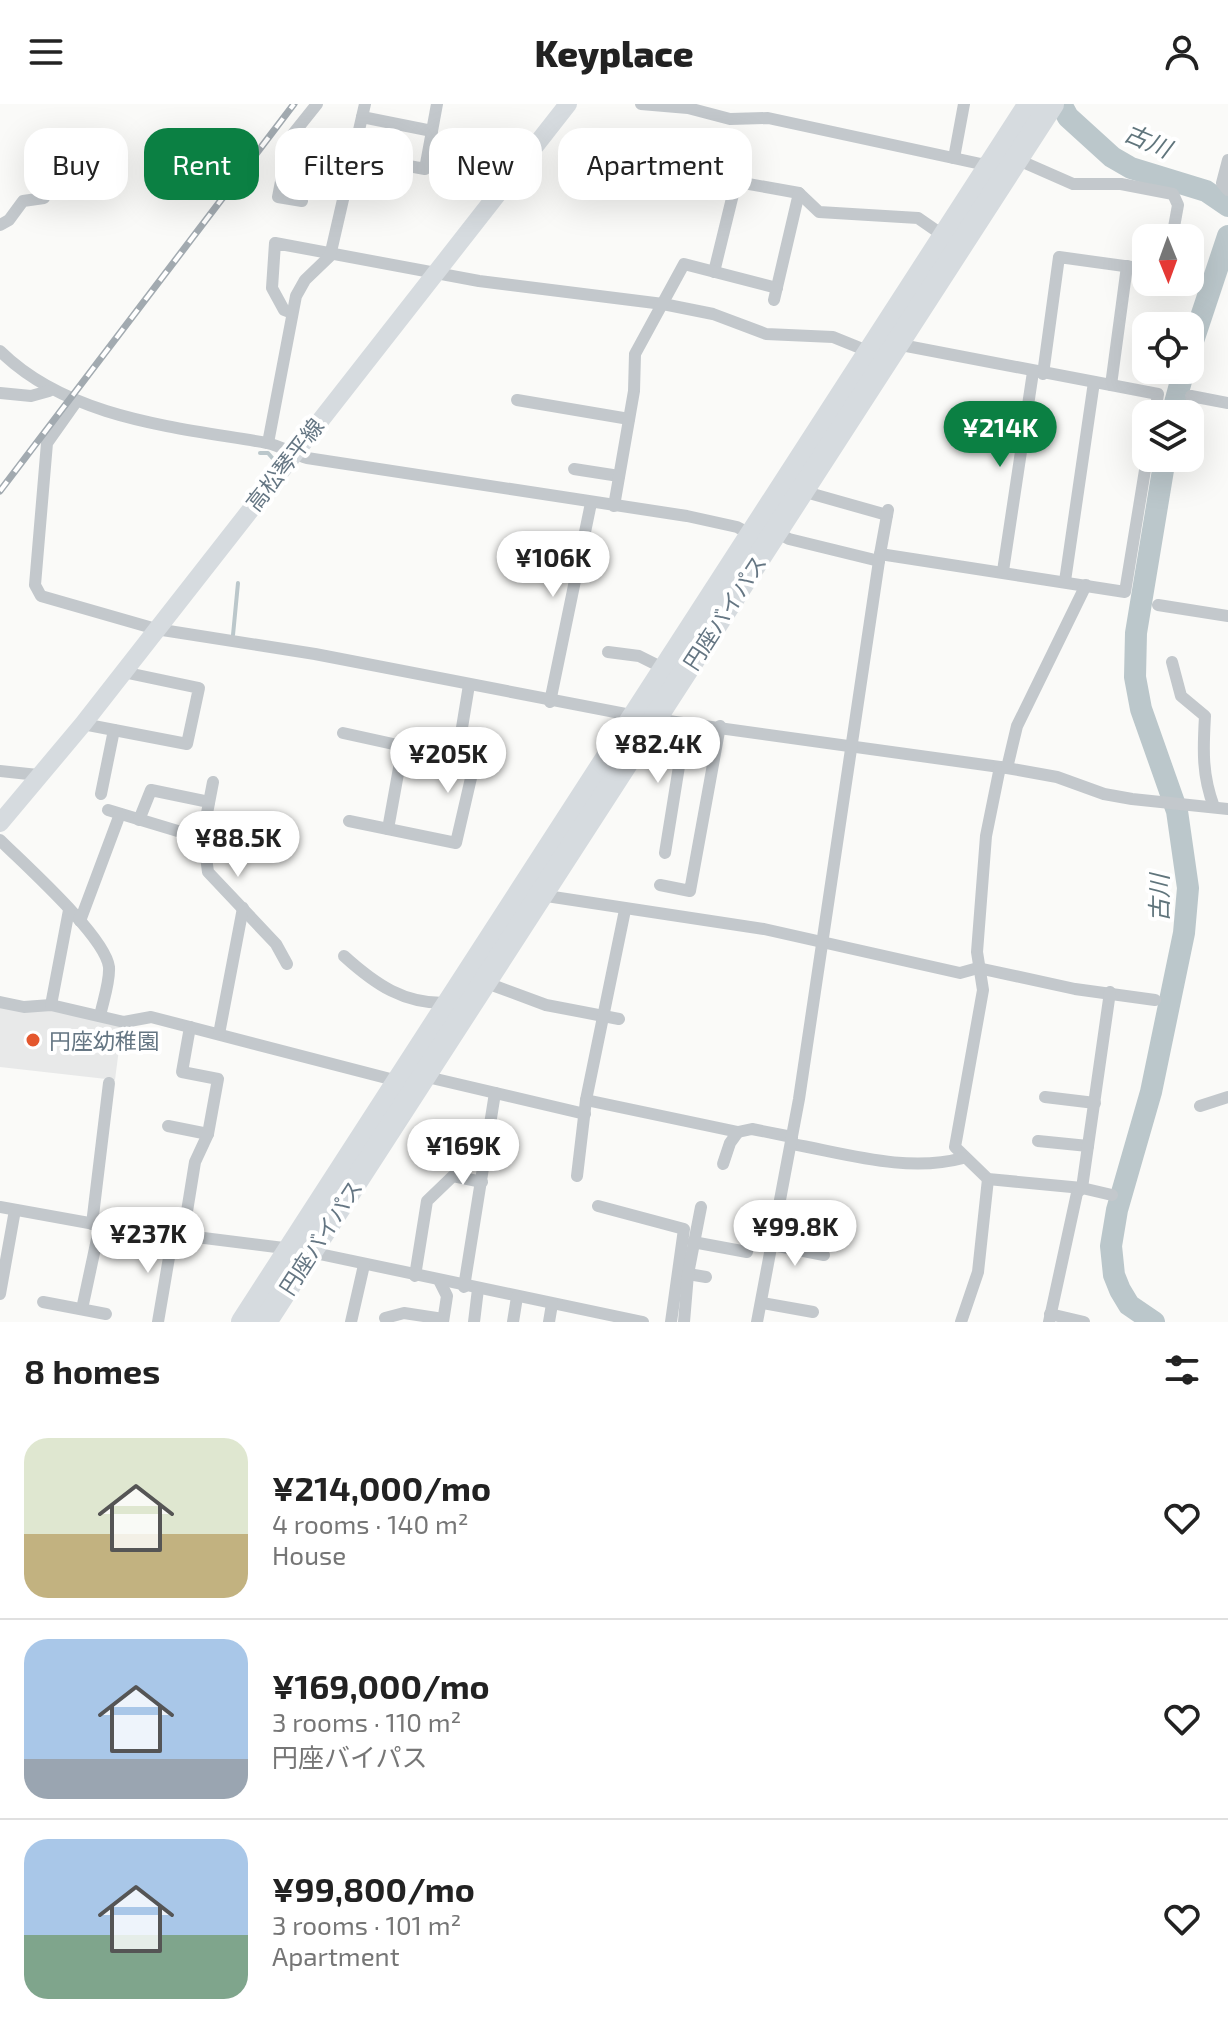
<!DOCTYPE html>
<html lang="en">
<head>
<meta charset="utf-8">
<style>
	body { margin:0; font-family:"Exo 2","Noto Sans JP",sans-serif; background:#f2f2f2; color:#222; height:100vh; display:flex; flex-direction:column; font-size:30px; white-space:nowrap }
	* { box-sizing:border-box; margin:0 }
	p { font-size:26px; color:#767676 }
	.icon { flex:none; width:44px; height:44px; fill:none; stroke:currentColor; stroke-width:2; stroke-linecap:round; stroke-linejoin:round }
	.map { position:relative; height:1218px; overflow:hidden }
	.drawer { display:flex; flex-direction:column; background:#fff; flex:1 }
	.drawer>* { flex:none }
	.banner { position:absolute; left:24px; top:24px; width:800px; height:72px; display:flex; gap:16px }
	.needle { width:52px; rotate:179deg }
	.controls { position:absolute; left:1132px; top:120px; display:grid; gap:16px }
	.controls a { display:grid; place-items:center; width:72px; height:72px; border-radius:16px; background:#fff; box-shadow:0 8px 32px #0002; font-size:40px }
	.price { position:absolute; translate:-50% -68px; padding:0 18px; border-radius:28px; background:#fff; color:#222; font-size:26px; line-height:52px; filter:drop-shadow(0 2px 4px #0008) }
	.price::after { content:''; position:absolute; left:50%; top:48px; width:24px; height:18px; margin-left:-12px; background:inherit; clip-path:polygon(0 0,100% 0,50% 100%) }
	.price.current { background:#0b8043; color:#fff }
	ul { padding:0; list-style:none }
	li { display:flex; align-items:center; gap:24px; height:200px; padding:0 24px }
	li+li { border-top:2px solid #e0e0e0 }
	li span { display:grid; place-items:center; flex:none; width:224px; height:160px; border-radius:24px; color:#555 }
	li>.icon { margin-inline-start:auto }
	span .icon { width:96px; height:96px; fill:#fffc; stroke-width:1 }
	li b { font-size:34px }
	h2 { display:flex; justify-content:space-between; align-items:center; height:96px; padding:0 24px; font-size:34px }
	.pill { padding:0 28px; border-radius:24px; background:#fff; box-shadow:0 8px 32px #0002; font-size:28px; line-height:72px }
	.pill.current { background:#0b8043; color:#fff }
	header { display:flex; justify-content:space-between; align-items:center; height:104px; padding:0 24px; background:#fff; font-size:36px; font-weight:800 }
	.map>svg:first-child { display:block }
	.built { fill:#e8e9e9 }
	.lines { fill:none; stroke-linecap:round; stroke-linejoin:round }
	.stream { stroke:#bbc7cb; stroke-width:4 }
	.river { stroke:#bbc7cb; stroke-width:22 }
	.street { stroke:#c3c8cc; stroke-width:12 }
	.secondary { stroke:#d6dbdf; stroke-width:18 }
	.highway { stroke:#d6dbdf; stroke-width:24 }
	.rail-casing { stroke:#a2aab0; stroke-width:7 }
	.rail { stroke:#fff; stroke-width:4; stroke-dasharray:12; stroke-linecap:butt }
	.poi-dot { fill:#e4572e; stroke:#fff; stroke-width:3 }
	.labels { text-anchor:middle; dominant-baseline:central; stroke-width:8; stroke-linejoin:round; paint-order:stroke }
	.street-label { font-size:22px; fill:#657683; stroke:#fff }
	.poi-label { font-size:22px; fill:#657683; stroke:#fff; text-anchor:start }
	.water-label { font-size:24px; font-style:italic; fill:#60757c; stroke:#fff }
</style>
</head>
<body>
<header><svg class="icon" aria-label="menu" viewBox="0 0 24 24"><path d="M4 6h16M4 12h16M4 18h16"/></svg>Keyplace<svg class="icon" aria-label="person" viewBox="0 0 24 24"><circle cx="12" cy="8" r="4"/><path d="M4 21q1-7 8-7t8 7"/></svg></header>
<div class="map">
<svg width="1228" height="1218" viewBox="0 0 1228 1218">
	<rect width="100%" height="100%" fill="#fafaf8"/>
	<path class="built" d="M0,902l52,2 70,17 -7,55 -115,-13z"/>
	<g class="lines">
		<g class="stream">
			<path d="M260,349h8l6,7"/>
			<path d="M233,531l5,-52"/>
		</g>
		<g class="river">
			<path d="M1061,0l7,13 44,40 19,11 75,23 22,15"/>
			<path d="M1190,246l38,-114"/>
			<path d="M1172,310l12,-44"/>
			<path d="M1154,1218l-25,-17 -9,-15 -6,-15 -3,-29 6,-36 34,-118 33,-159 4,-45 -11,-77 -36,-102 -6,-32 1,-44 29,-175"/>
		</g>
		<g class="street">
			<path d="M641,0l47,4 42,11 38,-1 213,46 10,-3"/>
			<path d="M362,13l70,14"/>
			<path d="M289,35l66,13"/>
			<path d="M354,52l71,13 12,-65"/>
			<path d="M954,54l10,-54"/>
			<path d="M1016,55l57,25h48l52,10 5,11 -6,33"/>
			<path d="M1228,56l-6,23 6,7"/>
			<path d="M704,72l95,17 20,19 99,6 26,18"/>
			<path d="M302,97l-24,-4 11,-58 28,-35"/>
			<path d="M0,121l9,-5 14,-19 21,-3"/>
			<path d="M714,168l22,-90"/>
			<path d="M774,196l25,-107"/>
			<path d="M292,209l-8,-3 -12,-22 3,-45 204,38 184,23 50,10 53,20 67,3 37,15"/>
			<path d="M896,240l262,50 -3,20"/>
			<path d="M0,247c69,68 176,76 267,92 13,3 27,11 40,15l380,58 50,11 15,8"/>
			<path d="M1043,270l16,-117 87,12"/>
			<path d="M1111,281l16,-119"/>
			<path d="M0,289l31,3 18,-5"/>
			<path d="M1191,292l37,7"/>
			<path d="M517,296l112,19"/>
			<path d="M76,298l-29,41 -12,142 6,11 115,33 159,25 321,62"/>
			<path d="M268,339l28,-147 9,-16 25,-24 35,-152"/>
			<path d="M574,365l45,7"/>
			<path d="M802,387l85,24"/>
			<path d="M614,402l20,-115 1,-37 49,-90 93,24"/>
			<path d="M776,428l13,7 90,22 1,-7 245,38 22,-134"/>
			<path d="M880,450l8,-44"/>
			<path d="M1003,467l30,-199"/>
			<path d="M1065,477l29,-199"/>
			<path d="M1158,501l70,11"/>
			<path d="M608,548l31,4 26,13"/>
			<path d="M1172,558l9,34 24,20c-2,34 -3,59 9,91"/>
			<path d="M550,598l41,-199"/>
			<path d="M654,615l353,49 50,9 47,17 28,5 96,10"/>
			<path d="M83,620l104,20 12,-56 -76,-16"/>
			<path d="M343,629l114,25"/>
			<path d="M1000,663l-14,69 -9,116 6,38 -28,157 33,32 94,9 30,7"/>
			<path d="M1007,664l10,-42 69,-141"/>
			<path d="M0,667l38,4"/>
			<path d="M213,678l-10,52 5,38 68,72 11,20"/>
			<path d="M101,690l13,-64"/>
			<path d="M108,706l73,22 22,2"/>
			<path d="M139,716l12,-30 58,12"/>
			<path d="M349,717l107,22 15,-65 -14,-20 12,-73"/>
			<path d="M388,725l15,-83"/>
			<path d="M0,736c24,24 105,96 109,127 1,15 -6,34 -9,49"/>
			<path d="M665,749l21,-130"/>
			<path d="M660,781l30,6 30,-165"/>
			<path d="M540,791l224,34 196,44 18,-5 97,21 80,11"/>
			<path d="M80,817l40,-107"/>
			<path d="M344,852c32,29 60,48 103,47"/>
			<path d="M484,878l62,23 73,14"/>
			<path d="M0,898l24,5 27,-2 73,17 27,-5 247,64"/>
			<path d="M51,901l18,-95"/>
			<path d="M219,930l24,-126"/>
			<path d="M423,972l162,38"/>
			<path d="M1045,993l50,6"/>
			<path d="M586,996l152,32 14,-3 40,8"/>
			<path d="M1200,1002l28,-9"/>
			<path d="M168,1022l40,8"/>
			<path d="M1038,1037l50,5"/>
			<path d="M792,1040c55,10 116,29 171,14"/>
			<path d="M723,1060l7,-21 8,-11"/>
			<path d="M577,1072l9,-76 39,-190"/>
			<path d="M598,1102l86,23 -13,93"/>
			<path d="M0,1103l100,18 192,24"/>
			<path d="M92,1120l17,-141"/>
			<path d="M183,1132l12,-74 13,-28 10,-55 -36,-7 8,-45"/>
			<path d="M693,1138l54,10"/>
			<path d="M773,1141l51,10"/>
			<path d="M310,1148l333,70"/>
			<path d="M688,1170l18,3"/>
			<path d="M415,1172l12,-75 26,-25 29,6"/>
			<path d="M440,1178l7,14 -4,26"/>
			<path d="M464,1183l31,-194"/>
			<path d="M0,1190l15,-84"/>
			<path d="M43,1198l63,12"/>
			<path d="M762,1199l51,9"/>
			<path d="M82,1205l18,-84"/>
			<path d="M1050,1210l34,8"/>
			<path d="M385,1214l19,-5 39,6"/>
			<path d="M158,1218l15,-88"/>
			<path d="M351,1218l13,-57"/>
			<path d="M474,1218l4,-33"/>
			<path d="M513,1218l4,-25"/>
			<path d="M549,1218l3,-18"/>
			<path d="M684,1218l4,-48 13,-67"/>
			<path d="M757,1218l42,-223 80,-538"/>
			<path d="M961,1218l17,-50 10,-93"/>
			<path d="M1049,1218l28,-129 5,-5 28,-196"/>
		</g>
		<path class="secondary" d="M0,719l83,-99 485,-620"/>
		<g class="highway">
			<path d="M243,1218l787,-1218"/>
			<path d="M265,1218l787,-1218"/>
		</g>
		<defs>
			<path id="rail" d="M0,387l294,-387"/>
		</defs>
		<use href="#rail" class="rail-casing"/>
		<use href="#rail" class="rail"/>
	</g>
	<circle class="poi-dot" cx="33" cy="936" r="8"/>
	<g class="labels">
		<g class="street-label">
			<text transform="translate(284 360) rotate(-52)">高松琴平線</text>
			<text transform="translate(724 508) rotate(-57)">円座バイパス</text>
			<text transform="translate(320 1133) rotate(-57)">円座バイパス</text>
		</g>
		<g class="poi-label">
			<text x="49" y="936">円座幼稚園</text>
		</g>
		<g class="water-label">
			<text transform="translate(1148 36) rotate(23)">古川</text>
			<text transform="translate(1158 794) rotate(-90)">古川</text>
		</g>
	</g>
</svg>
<div class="controls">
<a><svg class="needle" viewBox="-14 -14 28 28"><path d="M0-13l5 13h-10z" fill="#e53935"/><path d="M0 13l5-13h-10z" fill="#767676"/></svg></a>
<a><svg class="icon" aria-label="locate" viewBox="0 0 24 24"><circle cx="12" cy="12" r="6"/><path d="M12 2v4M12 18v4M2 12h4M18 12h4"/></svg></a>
<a><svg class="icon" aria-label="layers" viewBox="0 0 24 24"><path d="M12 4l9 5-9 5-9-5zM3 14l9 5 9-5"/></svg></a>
</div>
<b class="price current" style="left:1000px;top:365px">¥214K</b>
<b class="price" style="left:553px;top:495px">¥106K</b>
<b class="price" style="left:658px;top:681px">¥82.4K</b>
<b class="price" style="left:448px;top:691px">¥205K</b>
<b class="price" style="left:238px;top:775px">¥88.5K</b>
<b class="price" style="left:463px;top:1083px">¥169K</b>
<b class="price" style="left:795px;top:1164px">¥99.8K</b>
<b class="price" style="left:148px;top:1171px">¥237K</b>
<div class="banner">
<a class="pill">Buy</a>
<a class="pill current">Rent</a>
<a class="pill">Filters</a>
<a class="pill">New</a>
<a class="pill">Apartment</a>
</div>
</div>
<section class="drawer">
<h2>8 homes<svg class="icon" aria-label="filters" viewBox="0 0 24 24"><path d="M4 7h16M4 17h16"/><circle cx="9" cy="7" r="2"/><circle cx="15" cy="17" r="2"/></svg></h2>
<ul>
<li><span style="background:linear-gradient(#dfe7d0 60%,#c2b280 0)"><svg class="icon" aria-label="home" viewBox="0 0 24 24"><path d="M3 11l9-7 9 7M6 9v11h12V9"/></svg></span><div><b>¥214,000/mo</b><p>4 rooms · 140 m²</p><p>House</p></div><svg class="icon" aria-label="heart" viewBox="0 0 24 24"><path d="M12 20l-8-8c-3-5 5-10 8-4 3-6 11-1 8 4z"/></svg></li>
<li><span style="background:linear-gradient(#a9c7e8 75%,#9aa5b1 0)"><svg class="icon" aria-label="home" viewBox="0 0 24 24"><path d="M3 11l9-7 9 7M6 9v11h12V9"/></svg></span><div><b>¥169,000/mo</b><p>3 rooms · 110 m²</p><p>円座バイパス</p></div><svg class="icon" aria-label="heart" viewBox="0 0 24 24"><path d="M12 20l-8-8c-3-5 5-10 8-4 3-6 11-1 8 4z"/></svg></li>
<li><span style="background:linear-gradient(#a9c7e8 60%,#7fa58c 0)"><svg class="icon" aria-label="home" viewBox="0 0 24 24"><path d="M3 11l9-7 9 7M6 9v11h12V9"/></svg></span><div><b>¥99,800/mo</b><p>3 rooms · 101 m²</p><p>Apartment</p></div><svg class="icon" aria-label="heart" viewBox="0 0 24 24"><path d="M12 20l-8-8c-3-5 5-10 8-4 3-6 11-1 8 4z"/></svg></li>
</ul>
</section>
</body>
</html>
